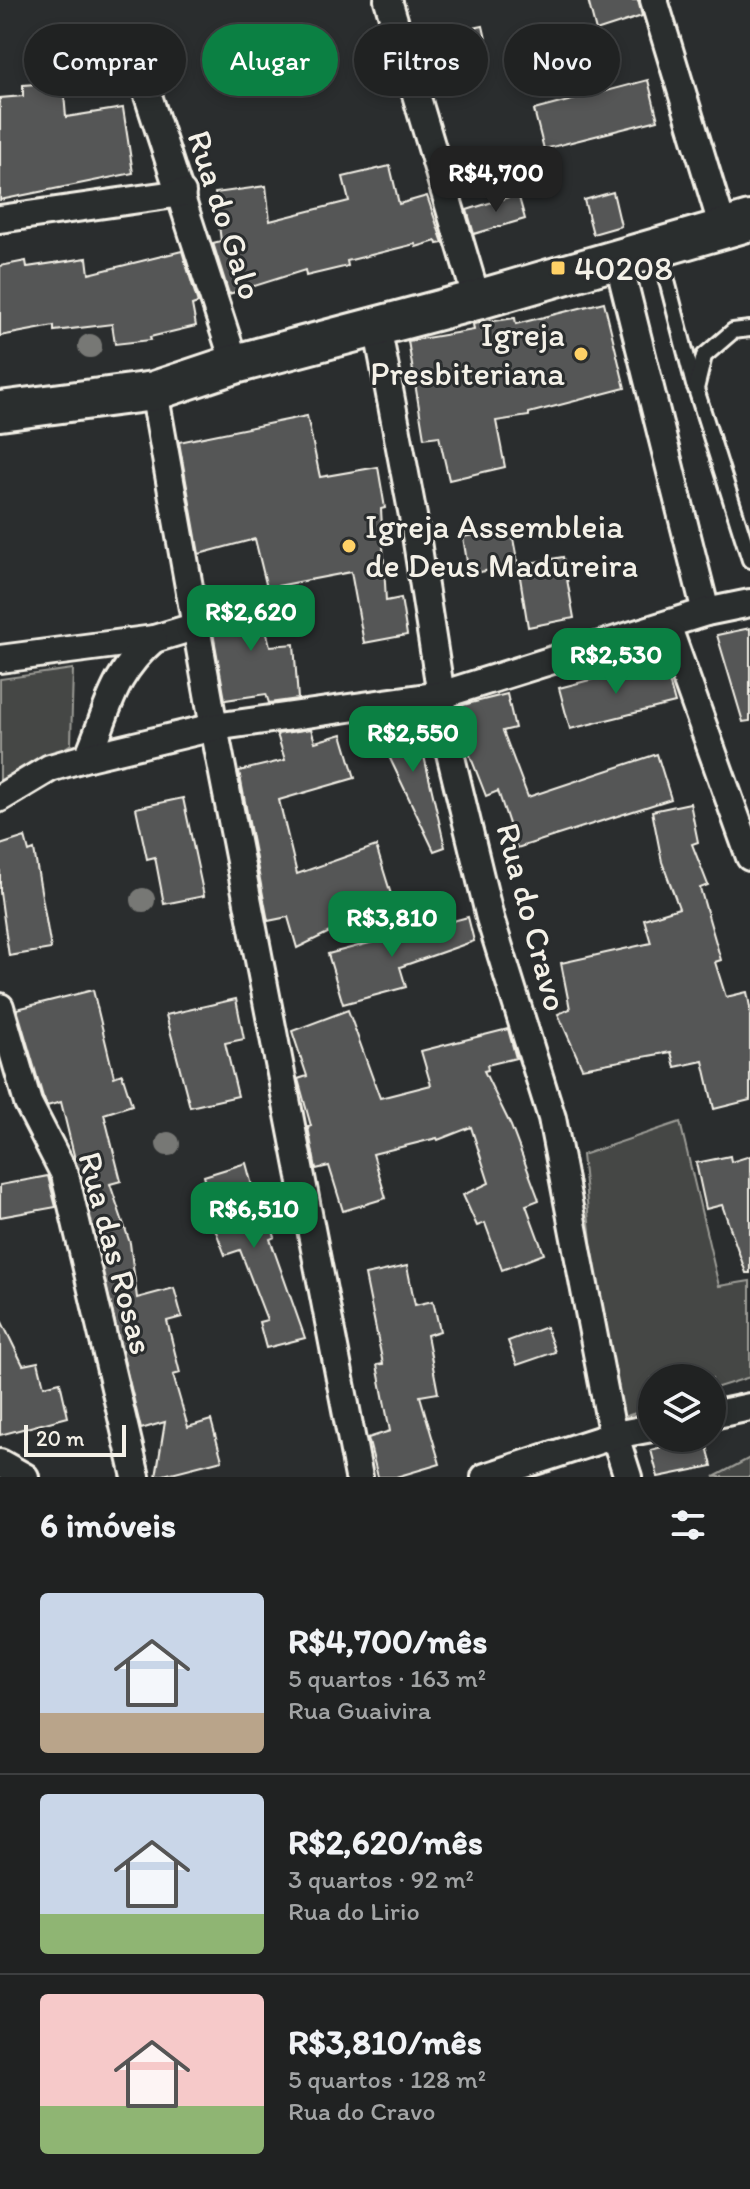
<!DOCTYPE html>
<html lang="pt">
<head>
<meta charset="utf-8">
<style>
	body { margin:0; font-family:Itim,sans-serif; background:#2d2f2f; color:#f1f3f6; height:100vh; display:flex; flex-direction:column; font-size:30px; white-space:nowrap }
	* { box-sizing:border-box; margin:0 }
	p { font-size:26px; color:#a2a4a5 }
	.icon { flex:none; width:44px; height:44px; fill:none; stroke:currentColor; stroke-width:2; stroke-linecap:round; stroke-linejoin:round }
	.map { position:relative; height:1477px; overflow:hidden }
	.panel { display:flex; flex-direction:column; background:#202222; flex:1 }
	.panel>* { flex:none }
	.guide { position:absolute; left:24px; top:24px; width:702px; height:72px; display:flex; gap:16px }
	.tools { position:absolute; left:638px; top:1364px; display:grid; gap:16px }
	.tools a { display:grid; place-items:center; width:88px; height:88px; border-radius:50%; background:#202222; box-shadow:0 4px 12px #0003,0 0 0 2px #3d3f40; font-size:40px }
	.scale { position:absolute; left:24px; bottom:20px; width:102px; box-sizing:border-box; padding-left:8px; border:4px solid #f4f1e8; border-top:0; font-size:22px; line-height:28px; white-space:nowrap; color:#f4f1e8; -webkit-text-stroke:6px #2a2d2e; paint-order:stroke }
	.price { position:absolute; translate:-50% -68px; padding:0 18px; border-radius:16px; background:#0b8043; color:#fff; font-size:26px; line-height:52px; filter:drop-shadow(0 2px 4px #0008) }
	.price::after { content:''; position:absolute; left:50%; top:48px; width:24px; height:18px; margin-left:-12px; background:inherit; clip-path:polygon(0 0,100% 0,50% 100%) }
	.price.selected { background:#222; color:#fff }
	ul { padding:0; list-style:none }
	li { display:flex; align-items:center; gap:24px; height:200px; padding:0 40px }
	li+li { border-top:2px solid #3d3f40 }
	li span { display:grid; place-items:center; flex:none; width:224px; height:160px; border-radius:8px; color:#555 }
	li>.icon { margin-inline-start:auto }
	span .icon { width:96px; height:96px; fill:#fffc; stroke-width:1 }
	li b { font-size:34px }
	h2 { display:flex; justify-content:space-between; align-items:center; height:96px; padding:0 40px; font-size:34px }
	.tag { padding:0 28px; border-radius:36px; background:#202222; box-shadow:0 4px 12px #0003,0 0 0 2px #3d3f40; font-size:28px; line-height:72px }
	.tag.selected { background:#0b8043; color:#fff }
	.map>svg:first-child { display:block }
	.green { fill:#444645; stroke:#9c9c96; stroke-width:2 }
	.building { fill:#555756; stroke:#f4f1e8; stroke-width:2 }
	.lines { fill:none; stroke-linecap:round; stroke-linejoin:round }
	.lane-casing { stroke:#f4f1e8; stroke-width:20 }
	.street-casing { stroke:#f4f1e8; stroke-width:32 }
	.secondary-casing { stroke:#f4f1e8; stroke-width:44 }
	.lane { stroke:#2a2d2e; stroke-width:14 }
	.street { stroke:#2a2d2e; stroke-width:26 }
	.secondary { stroke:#2a2d2e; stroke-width:38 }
	.tree { fill:#777875 }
	.poi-dot { fill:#ffd166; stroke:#2a2d2e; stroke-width:3 }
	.labels { text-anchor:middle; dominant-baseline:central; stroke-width:6; stroke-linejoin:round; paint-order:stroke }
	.street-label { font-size:34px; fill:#f4f1e8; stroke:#2a2d2e }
	.poi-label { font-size:34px; fill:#f4f1e8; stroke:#2a2d2e; text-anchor:start }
</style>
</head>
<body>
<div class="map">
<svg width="750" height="1477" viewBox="0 0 750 1477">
	<rect width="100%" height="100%" fill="#2a2d2e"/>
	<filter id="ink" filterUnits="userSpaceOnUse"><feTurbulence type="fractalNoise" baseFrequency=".0125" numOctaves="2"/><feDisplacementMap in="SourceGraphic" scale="16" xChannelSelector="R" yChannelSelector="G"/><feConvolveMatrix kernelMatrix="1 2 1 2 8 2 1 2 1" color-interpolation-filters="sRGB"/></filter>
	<g filter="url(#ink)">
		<g class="green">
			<path d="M73,669l-2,75 -71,47v-112z"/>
			<path d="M680,1122l39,164 31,-5v96l-38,12v-11h-60v30l-42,13 -28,-266z"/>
			<path d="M750,1458v19h-36z"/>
		</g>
		<g class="building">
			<path d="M588,0h50l4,16 -46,15z"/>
			<path d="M483,26l6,26 -50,10 -5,-26z"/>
			<path d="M648,80l10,40 -114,29 -10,-39z"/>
			<path d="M63,82l3,35 57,-9 10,65 -133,27v-102l23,-2v-11z"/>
			<path d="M390,166l9,38 28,-8 16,47 -6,1 -1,-3 -20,6 -1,-3 -68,17 1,5 -42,10 -1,-6 -76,24 -16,-51 8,-2 -6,-48 51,-7 4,35 79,-20 -6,-24z"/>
			<path d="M613,192l8,34 -28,8 -9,-34z"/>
			<path d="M518,194l7,25 -51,15 -7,-24z"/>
			<path d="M182,251l16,52 -6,2 4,21 -46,11 1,3 -36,4 -3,-20 -58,7v-5l-54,10v-70l26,-5 1,6 60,-9 2,16z"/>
			<path d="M604,302l21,86 -96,25v3l-33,5 9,46 -56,13 -10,-44 -15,2 -16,-97 66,-11 -1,-6 42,-6 1,6z"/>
			<path d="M307,416l13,61 58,-10 7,41 -4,1 5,92 15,-3 6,37 -43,8 -13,-71 -84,16 -12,-49 -56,15 -20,-112z"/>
			<path d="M511,528l7,37 -49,9 -6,-37z"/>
			<path d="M563,557l11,61 -46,9 -10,-62z"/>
			<path d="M257,594l13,52 24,-2 4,55 -29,4 -3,-9 -41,6 -17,-95z"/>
			<path d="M750,628v93l-7,1 -26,-87z"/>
			<path d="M664,663l11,40 -105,26 -11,-41 50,-13 1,4z"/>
			<path d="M507,694l8,34 -12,3 25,66 129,-43 14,45 -154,49 -19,-57 -12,5 -22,-56 -5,-34z"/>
			<path d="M415,717l30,130 -11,4 -59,-124z"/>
			<path d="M311,729l4,13 27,-8 13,44 -76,22 18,74 79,-28 17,55 -96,47 -9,-31 -20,4 -29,-150 46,-11 -8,-26z"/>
			<path d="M183,798l21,98 -40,8 -9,-47 -8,2 -11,-51z"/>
			<path d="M690,803l8,39 -6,2 16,41 -8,3 21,72 -6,2 11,35 21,-5 3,15v93l-36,9 -11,-48 -28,6 -4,-15 -89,16 -24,-54 12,-5 -9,-46 90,-20 -7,-24 35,-11 -17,-46 -10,-51z"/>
			<path d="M25,837l4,15 5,-2 17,99 -42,7 -9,-64v-47z"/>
			<path d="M468,917l6,24 -74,26 6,20 -63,17 -15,-50z"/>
			<path d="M93,990l21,87 8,-3 10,31 -28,9 17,67 -11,3 20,59 7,55 37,-10 8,29 -15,4 13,52 -7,2 15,52 23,-7 11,40 -66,17 9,-55 -24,7 -80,-327 -14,4 -4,-9 -26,-88z"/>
			<path d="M236,999l8,40 -19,4 13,53 -48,11 -24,-92z"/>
			<path d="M348,1010l32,88 51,-13 -10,-34 87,-22 8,29 -29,7 1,5 -4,1 27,55 28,74 -13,5 18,49 -42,16 -17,-47 -8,3 -14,-31 26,-12 -18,-56 -33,13 -1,-2 -64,16 13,44 -43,13 -14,-45 -13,3 -8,-42 3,-1 -13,-47 9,-3 -15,-45z"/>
			<path d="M730,1156l1,6 19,-6v117h-4l-24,-68 -16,4 -10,-46z"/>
			<path d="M246,1163l11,41 5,-2 13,35 -5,2 35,99 -39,10 -7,-26 8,-2 -27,-70 -15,5 -13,-34 4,-2 -12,-43z"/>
			<path d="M48,1176l8,31 -56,10v-32z"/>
			<path d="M407,1266l8,39 18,-4 7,30 -13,4 11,58 -18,3 20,68 -44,13h-18l-10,-39 22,-7 -13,-66 6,-1 -18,-89z"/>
			<path d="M0,1318l23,47 15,-3 6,24 16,-4 8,35 -68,18z"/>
			<path d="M546,1327l9,25 -38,13 -9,-24z"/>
			<path d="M693,1438h12l7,28 -54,11 -7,-27z"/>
		</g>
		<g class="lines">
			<defs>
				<g id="lane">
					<path d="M659,250l35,135"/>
					<path d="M750,329l-17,2 -29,25 -8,33 54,171"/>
				</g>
				<g id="street">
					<path d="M388,0l89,300"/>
					<path d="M654,0l69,228"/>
					<path d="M131,43l104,321"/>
					<path d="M0,219l182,-26"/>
					<path d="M618,260l88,352"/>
					<path d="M377,326l36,190 37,237 40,165 62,200 58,303 18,56"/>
					<path d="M154,391l60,336 145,750"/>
					<path d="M667,625l83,232"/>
					<path d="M0,659l154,-20 43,-13"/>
					<path d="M88,757c21,-49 24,-82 66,-118"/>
					<path d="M0,798l50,-30 38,-11 126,-30 227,-32 265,-83 44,-9"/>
					<path d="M0,1007l28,96 37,72 71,302"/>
					<path d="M712,1415l38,-8"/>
					<path d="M0,1463l25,14"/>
					<path d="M485,1477l130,-42 37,-7"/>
				</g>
				<path id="secondary" d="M0,411l154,-20 81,-27 242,-64 273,-79"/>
			</defs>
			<use href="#lane" class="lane-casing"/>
			<use href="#street" class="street-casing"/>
			<use href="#secondary" class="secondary-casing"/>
			<use href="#lane" class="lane"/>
			<use href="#street" class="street"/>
			<use href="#secondary" class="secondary"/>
		</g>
		<g class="tree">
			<circle cx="90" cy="346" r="12"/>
			<circle cx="143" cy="900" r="12"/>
			<circle cx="168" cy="1144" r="12"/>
		</g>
	</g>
	<g class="poi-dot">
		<rect x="550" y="260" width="16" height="16" rx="4"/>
		<circle cx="581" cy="354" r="8"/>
		<circle cx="349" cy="546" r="8"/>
	</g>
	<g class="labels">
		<g class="street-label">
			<text transform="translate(225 215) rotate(72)">Rua do Galo</text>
			<text transform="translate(532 917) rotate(75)">Rua do Cravo</text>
			<text transform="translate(116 1253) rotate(75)">Rua das Rosas</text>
		</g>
		<g class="poi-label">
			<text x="574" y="268">40208</text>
			<text x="565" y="334" text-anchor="end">Igreja<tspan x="565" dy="39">Presbiteriana</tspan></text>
			<text x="365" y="526">Igreja Assembleia<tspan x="365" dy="39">de Deus Madureira</tspan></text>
		</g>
	</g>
</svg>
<div class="tools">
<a><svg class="icon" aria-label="layers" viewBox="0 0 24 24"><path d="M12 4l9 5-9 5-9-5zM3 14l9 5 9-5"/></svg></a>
</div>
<div class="scale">20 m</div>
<b class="price selected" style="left:496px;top:214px">R$4,700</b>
<b class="price" style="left:251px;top:653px">R$2,620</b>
<b class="price" style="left:616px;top:696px">R$2,530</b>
<b class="price" style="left:413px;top:774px">R$2,550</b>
<b class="price" style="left:392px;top:959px">R$3,810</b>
<b class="price" style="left:254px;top:1250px">R$6,510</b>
<div class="guide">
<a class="tag">Comprar</a>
<a class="tag selected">Alugar</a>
<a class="tag">Filtros</a>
<a class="tag">Novo</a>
</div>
</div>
<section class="panel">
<h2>6 imóveis<svg class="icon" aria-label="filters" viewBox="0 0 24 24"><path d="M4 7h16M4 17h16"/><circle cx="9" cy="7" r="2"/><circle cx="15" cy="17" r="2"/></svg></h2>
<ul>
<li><span style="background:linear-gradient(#c9d6e8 75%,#b9a48a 0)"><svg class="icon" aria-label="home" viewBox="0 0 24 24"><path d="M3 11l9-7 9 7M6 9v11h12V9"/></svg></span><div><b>R$4,700/mês</b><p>5 quartos · 163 m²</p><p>Rua Guaivira</p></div></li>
<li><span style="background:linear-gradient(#c9d6e8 75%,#8fb573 0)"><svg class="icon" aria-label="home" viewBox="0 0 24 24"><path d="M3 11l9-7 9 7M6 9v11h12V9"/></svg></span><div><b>R$2,620/mês</b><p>3 quartos · 92 m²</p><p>Rua do Lirio</p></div></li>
<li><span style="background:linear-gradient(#f6c9c9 70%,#8fb573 0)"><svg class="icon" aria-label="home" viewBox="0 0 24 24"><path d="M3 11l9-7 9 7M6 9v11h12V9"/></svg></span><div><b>R$3,810/mês</b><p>5 quartos · 128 m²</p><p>Rua do Cravo</p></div></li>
</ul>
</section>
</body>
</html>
